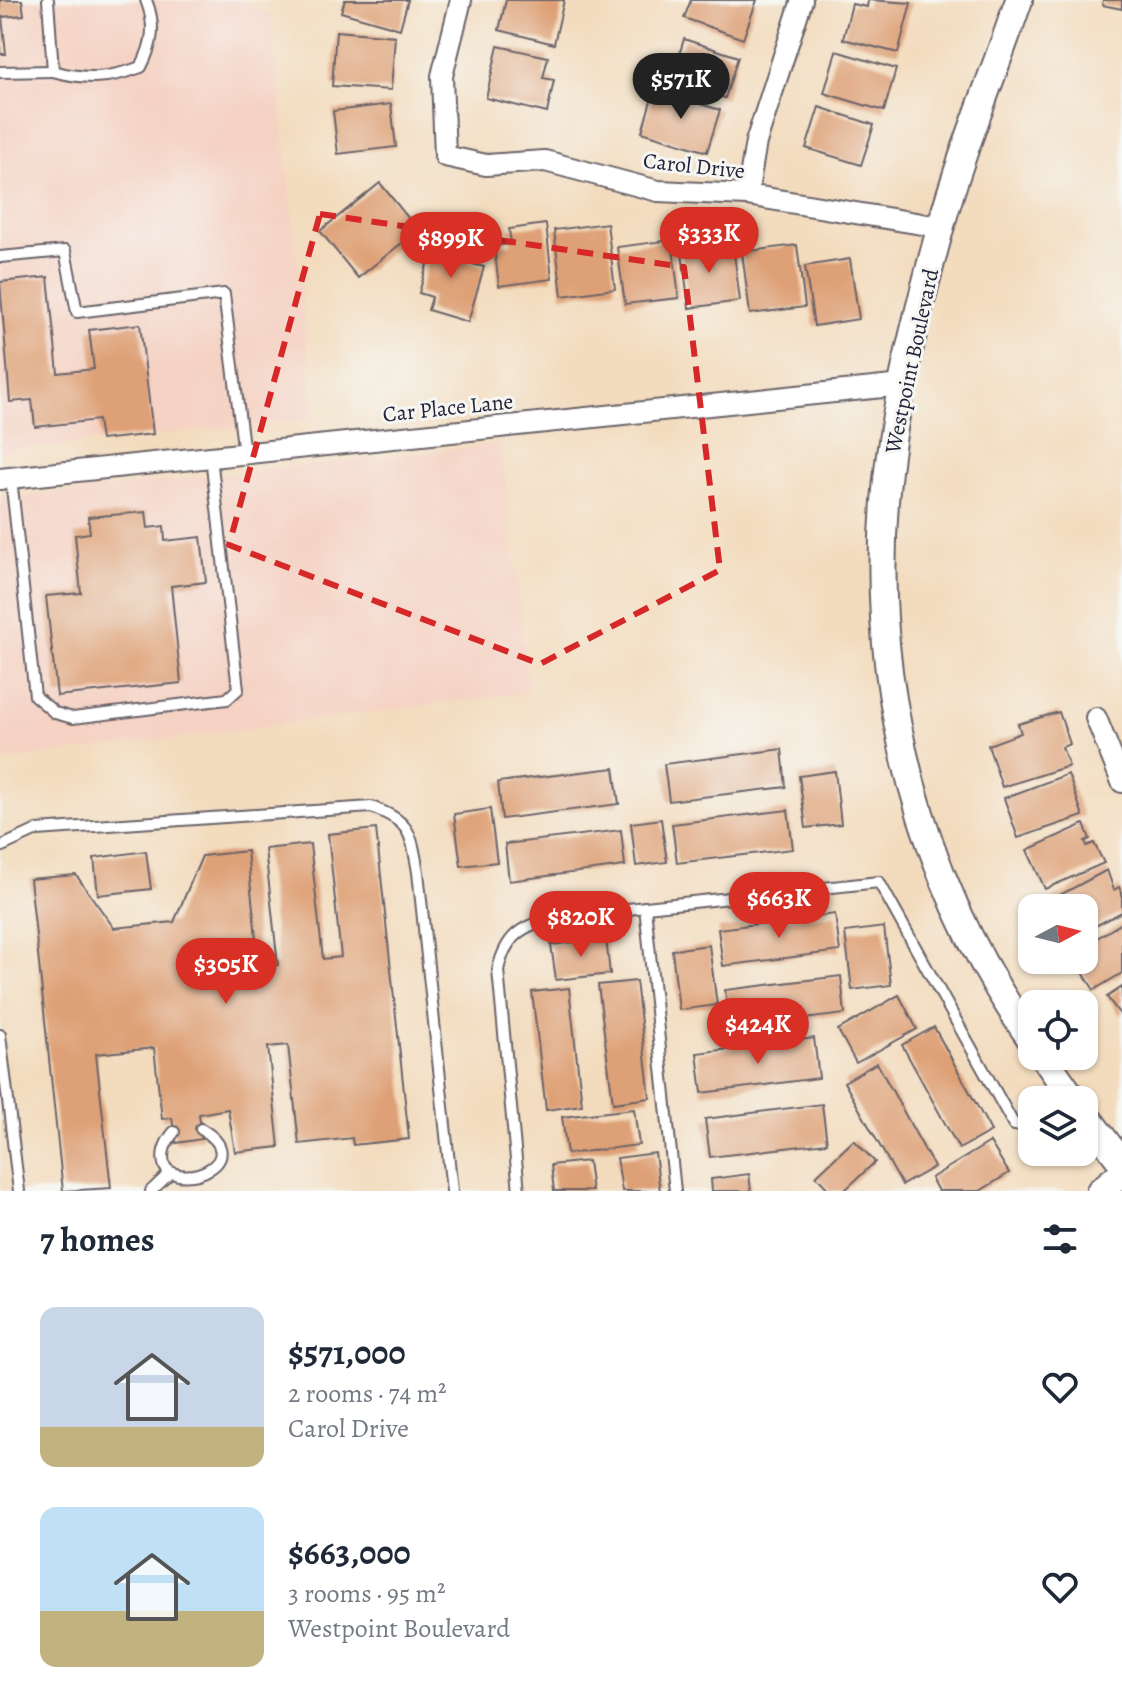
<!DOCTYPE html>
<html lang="en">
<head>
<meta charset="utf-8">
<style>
	body { margin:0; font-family:Alegreya,serif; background:#f2f2f3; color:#1f2937; height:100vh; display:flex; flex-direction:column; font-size:30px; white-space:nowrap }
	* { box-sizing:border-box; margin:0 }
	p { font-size:26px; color:#747a83 }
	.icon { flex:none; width:44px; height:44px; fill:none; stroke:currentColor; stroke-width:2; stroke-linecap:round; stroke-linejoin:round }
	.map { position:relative; height:1191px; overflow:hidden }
	.drawer { display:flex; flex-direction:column; background:#fff; flex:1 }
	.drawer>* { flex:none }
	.needle { width:52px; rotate:83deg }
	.fabs { position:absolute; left:1018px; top:894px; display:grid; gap:16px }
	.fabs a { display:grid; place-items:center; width:80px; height:80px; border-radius:16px; background:#fff; box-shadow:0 2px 6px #0004; font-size:40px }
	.price { position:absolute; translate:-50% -68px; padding:0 18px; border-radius:28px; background:#d93025; color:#fff; font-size:26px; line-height:52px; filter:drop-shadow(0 2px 4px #0008) }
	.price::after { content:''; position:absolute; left:50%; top:48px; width:24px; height:18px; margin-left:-12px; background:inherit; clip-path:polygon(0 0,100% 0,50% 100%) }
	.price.selected { background:#222; color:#fff }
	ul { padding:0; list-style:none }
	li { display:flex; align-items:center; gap:24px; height:200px; padding:0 40px }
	li span { display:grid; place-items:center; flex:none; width:224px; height:160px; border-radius:16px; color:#555 }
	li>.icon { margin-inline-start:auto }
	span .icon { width:96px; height:96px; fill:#fffc; stroke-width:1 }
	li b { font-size:34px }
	h2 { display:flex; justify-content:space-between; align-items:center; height:96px; padding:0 40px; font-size:34px }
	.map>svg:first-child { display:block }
	.built { fill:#f5d2c3 }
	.building { fill:#dea076 }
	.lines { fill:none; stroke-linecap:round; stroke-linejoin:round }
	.lane-casing { stroke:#6b6369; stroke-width:14 }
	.street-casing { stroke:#6b6369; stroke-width:24 }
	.secondary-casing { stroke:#6b6369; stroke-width:30 }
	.lane { stroke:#fff; stroke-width:10 }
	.street { stroke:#fff; stroke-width:20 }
	.secondary { stroke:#fff; stroke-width:26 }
	.marked { fill:none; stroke:#d62828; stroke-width:6; stroke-dasharray:16 10; stroke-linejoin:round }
	.labels { text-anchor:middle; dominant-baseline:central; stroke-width:6; stroke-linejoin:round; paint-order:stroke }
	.street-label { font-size:22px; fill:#22223b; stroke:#f6f6f2 }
</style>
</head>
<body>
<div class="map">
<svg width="1122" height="1191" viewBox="0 0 1122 1191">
	<rect width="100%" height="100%" fill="#f6f6f2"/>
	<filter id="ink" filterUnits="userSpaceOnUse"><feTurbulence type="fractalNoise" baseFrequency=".0125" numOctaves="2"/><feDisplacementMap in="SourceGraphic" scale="16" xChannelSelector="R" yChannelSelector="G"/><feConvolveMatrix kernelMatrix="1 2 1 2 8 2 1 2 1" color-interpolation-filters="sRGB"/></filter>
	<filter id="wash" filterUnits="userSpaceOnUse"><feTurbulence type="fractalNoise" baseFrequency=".006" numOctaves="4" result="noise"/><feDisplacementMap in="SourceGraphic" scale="32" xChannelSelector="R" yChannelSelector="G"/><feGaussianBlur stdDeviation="1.8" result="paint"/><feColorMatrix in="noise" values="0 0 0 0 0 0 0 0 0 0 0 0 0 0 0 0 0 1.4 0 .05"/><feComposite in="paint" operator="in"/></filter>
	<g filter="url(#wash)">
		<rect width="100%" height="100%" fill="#f3dcbe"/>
		<g class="built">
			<path d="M0,0h240l31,16 44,402 -315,34z"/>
			<path d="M501,444l28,248 -529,69v-262z"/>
		</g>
		<g id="blocks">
			<g class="building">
				<path d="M0,0h22l2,15 -22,2 4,37h-6z"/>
				<path d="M345,0h63l-8,29 -59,-17z"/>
				<path d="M506,0h58l-10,44 -55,-14z"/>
				<path d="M691,0h66l-14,39 -59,-21z"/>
				<path d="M868,0l43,3 -13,50 -55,-14 9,-35 15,3z"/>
				<path d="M1103,0h19v9l-20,-4z"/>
				<path d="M336,31l59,5 -4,54 -59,-4z"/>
				<path d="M684,39l54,18 -13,41 -54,-17z"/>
				<path d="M498,46l50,11 -5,21 11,2 -7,33 -61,-15z"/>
				<path d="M836,51l60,18 -12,42 -60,-18z"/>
				<path d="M654,90l66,20 -13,42 -65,-20z"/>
				<path d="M391,104l5,43 -58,7 -5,-43z"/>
				<path d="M819,107l55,18 -13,40 -55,-17z"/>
				<path d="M380,183l38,47 -60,48 -38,-47z"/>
				<path d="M607,223l8,66 -53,7 -8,-66z"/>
				<path d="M546,224l6,55 -53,7 -5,-40 17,-2 -2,-15z"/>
				<path d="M435,237l38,11 -4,15 15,4 -16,55 -40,-12 4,-13 -13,-4z"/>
				<path d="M672,240l7,58 -54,6 -8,-57z"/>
				<path d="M716,241l2,14 16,-2 6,48 -51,7 -8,-63z"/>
				<path d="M797,245l8,62 -55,7 -8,-62z"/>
				<path d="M850,259l9,60 -45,7 -9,-60z"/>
				<path d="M48,277l10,96 36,-4 -5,-39 51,-6 13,110 -52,6 -3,-20 -63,7 -3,-27 -22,2 -10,-120z"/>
				<path d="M146,512l2,16 16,-2 1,15 36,-4 5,45 -35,4 10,97 -124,13 -11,-100 35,-3 -6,-58 15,-2 -2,-16z"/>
				<path d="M1059,712l11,32 -8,3 7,19 -67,21 -14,-42 33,-12 -3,-9z"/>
				<path d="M782,749l4,38 -117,14 -5,-37z"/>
				<path d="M614,768l5,36 -117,15 -4,-37z"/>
				<path d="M835,771l6,53 -35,4 -7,-52z"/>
				<path d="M1068,774l15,42 -65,22 -14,-40z"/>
				<path d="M490,809l7,53 -36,4 -7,-52z"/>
				<path d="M788,810l5,39 -116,14 -5,-39z"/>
				<path d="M661,819l6,43 -31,4 -5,-43z"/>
				<path d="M1084,824l6,15 -5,2 2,5 7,-3 10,20 -59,26 -18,-39z"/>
				<path d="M376,829l33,310 -56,6 -1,-7 -53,6 -11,-99 -20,2 11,100 -44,5 -7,-43 -29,5 3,25 -26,4 -4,-25 -10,1 -8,-71 -58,6 15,134 -48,3 -33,-312 46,-4 38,53 60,-6 28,-66 45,-5 12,116 19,-2 -13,-116 45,-5 13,115 18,-2 -13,-123z"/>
				<path d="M621,830l4,36 -116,15 -4,-37z"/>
				<path d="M146,851l5,38 -53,6 -4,-37z"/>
				<path d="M1107,870l7,20 5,-3 3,6v19l-38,20v-24h-39l-2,-4z"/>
				<path d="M835,914l5,37 -117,15 -5,-37z"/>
				<path d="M1122,923v50l-28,17 -19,-30h9v-14z"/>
				<path d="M884,927l7,58 -39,5 -7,-58z"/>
				<path d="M606,938l4,36 -54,6 -5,-35z"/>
				<path d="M709,945l8,60 -38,5 -7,-60z"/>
				<path d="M841,976l4,38 -115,14 -5,-38z"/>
				<path d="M636,981l14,117 -37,5 -15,-118z"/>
				<path d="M1122,987v30l-15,-20z"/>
				<path d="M569,988l13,117 -36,5 -14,-118z"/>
				<path d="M899,995l18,34 -61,34 -18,-33z"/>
				<path d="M934,1027l57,104 -32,18 -57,-104z"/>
				<path d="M814,1038l5,40 -117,15 -5,-40z"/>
				<path d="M877,1063l57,104 -32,18 -58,-103z"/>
				<path d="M822,1104l5,39 -117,14 -5,-38z"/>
				<path d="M634,1109l5,36 -72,9 -5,-37z"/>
				<path d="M854,1140l21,22 -31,29h-14l-14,-15z"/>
				<path d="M990,1142l19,31 -29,18h-42l-7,-13z"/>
				<path d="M655,1153l5,38h-38l-5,-33z"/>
				<path d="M588,1161l4,30h-38l-3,-26z"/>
				<path d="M749,1174l2,17h-39l-1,-12z"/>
			</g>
		</g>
	</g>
	<g filter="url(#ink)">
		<use href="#blocks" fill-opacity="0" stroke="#6b6369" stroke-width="2"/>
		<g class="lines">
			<defs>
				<g id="lane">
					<path d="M48,0l5,71c32,9 56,8 88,-4 12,-23 15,-42 5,-67"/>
					<path d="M0,72l53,-1"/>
					<path d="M0,257l65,-6 12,61 147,-18 20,160"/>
					<path d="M11,478l24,218 20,17 18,5 154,-19 11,-10 -27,-232"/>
					<path d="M0,847l37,-17 334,-23c39,14 40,25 47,65l34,319"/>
					<path d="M645,907l30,284"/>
					<path d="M0,1035l19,156"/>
					<path d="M174,1132c-9,11 -14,22 -9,35 18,24 90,-7 36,-38"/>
					<path d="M151,1191l18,-17"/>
					<path d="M519,1191l-21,-221c8,-35 23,-43 55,-53l326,-35 135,243 18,-2"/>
				</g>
				<g id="street">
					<path d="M461,0l-19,76 3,80 41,9 59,-4 113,30 89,4 193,32"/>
					<path d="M747,195l9,-53 46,-142"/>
					<path d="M0,479l902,-94"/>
					<path d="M1096,718l26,64"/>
				</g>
				<g id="secondary">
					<path d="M1019,0c-26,76 -58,152 -79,229 -24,89 -48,181 -55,273 -15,191 37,383 147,539"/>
					<path d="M1043,1056l31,44"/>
					<path d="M1084,1113l38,50"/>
					<path d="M1100,1191l22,-18"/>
				</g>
			</defs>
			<use href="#lane" class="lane-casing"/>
			<use href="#street" class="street-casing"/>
			<use href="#secondary" class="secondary-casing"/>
			<use href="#lane" class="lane"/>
			<use href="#street" class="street"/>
			<use href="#secondary" class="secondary"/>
		</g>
	</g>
	<path class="marked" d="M320,214l364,53 36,303 -180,94 -311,-119z"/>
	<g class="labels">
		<g class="street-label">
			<text transform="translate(694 166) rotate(6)">Carol Drive</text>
			<text transform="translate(912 361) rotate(-78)">Westpoint Boulevard</text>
			<text transform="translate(448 408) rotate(-6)">Car Place Lane</text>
		</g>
	</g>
</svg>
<div class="fabs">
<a><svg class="needle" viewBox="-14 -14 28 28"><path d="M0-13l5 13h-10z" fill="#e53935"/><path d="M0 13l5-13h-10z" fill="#747a83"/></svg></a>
<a><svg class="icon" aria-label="locate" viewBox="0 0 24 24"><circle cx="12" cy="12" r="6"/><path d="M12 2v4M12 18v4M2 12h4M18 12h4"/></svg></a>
<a><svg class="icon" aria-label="layers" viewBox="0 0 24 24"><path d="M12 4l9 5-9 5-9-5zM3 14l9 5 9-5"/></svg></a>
</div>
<b class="price selected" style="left:681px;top:121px">$571K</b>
<b class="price" style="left:709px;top:275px">$333K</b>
<b class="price" style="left:451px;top:280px">$899K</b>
<b class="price" style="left:779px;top:940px">$663K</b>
<b class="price" style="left:581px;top:959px">$820K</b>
<b class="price" style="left:226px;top:1006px">$305K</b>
<b class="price" style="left:758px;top:1066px">$424K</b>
</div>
<section class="drawer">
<h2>7 homes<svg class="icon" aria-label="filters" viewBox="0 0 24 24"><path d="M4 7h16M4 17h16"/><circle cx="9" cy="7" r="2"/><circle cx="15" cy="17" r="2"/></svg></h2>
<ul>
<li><span style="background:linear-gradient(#c9d6e8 75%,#c2b280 0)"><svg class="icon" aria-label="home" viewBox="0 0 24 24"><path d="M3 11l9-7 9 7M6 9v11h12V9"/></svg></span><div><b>$571,000</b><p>2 rooms · 74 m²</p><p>Carol Drive</p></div><svg class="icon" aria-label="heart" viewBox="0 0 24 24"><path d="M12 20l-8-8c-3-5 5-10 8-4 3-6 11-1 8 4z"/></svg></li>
<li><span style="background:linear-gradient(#bfe0f5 65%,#c2b280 0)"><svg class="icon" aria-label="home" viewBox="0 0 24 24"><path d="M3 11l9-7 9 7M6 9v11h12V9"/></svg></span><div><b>$663,000</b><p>3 rooms · 95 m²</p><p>Westpoint Boulevard</p></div><svg class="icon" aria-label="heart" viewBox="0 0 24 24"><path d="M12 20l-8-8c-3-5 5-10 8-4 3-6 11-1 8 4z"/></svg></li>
</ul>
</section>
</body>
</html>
